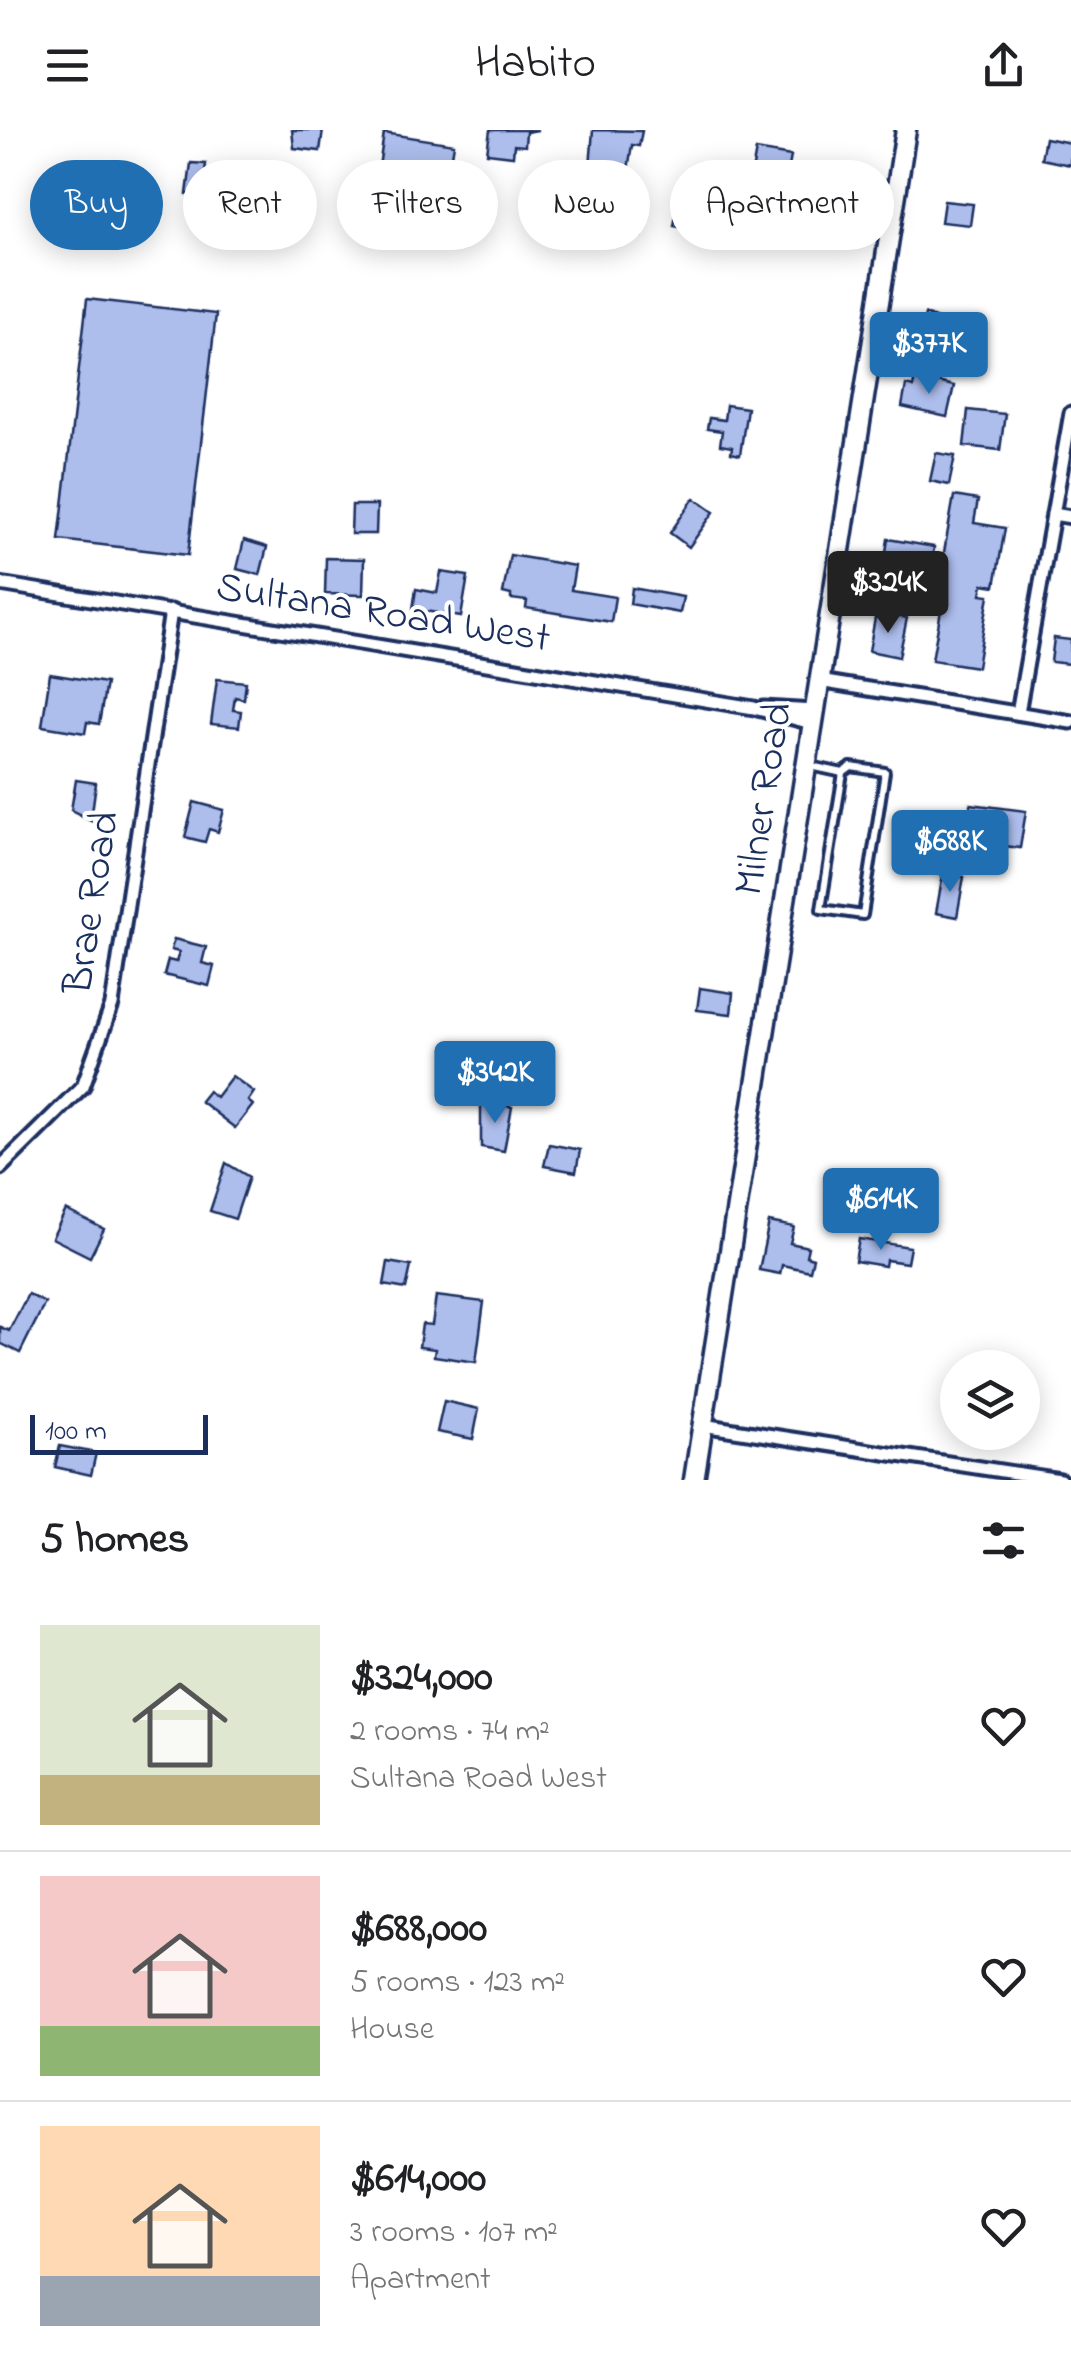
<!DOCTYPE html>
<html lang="en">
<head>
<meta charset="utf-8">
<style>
	body { margin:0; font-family:"Indie Flower",sans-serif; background:#f2f2f2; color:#202124; height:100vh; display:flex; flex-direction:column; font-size:38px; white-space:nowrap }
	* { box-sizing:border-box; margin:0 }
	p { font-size:32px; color:#757577 }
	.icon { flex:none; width:55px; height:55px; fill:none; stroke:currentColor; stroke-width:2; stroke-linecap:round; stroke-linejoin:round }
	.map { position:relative; height:1350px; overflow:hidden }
	.side { display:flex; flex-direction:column; background:#fff; flex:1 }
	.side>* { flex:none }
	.hud { position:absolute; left:30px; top:30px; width:1012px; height:90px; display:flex; gap:20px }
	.controls { position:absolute; left:940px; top:1220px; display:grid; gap:20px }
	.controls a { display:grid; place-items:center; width:100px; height:100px; border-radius:50%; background:#fff; box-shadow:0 5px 25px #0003; font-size:50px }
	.scale { position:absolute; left:30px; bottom:25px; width:178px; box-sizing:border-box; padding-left:10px; border:5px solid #1b2f5e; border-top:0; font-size:28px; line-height:35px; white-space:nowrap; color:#1b2f5e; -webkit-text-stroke:8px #fff; paint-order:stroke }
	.price { position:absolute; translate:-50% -85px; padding:0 22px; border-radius:10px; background:#1f6fb2; color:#fff; font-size:32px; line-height:65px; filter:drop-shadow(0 2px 5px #0008) }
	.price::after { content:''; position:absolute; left:50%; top:60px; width:30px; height:22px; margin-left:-15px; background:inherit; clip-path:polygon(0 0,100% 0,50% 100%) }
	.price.active { background:#222; color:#fff }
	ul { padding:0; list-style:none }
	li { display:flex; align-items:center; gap:30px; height:250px; padding:0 40px }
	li+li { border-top:2px solid #e0e0e0 }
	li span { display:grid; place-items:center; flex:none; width:280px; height:200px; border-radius:0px; color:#555 }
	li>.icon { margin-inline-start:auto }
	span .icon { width:120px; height:120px; fill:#fffc; stroke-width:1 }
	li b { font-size:42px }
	h2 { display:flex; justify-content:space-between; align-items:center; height:120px; padding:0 40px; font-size:42px }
	.pill { padding:0 35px; border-radius:45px; background:#fff; box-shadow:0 5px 25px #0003; font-size:35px; line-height:90px }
	.pill.active { background:#1f6fb2; color:#fff }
	header { display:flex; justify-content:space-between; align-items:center; height:130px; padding:0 40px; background:#fff; font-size:45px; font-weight:600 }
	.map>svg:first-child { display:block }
	.building { fill:#adbdec; stroke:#1b2f5e; stroke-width:2.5 }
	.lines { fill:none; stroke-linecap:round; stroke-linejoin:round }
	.lane-casing { stroke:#1b2f5e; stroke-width:14 }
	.street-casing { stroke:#1b2f5e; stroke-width:19 }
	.secondary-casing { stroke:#1b2f5e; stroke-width:25 }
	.lane { stroke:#fff; stroke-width:6 }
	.street { stroke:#fff; stroke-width:11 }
	.secondary { stroke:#fff; stroke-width:18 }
	.labels { text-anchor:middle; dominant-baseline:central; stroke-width:8; stroke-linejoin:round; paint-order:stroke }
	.street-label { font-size:42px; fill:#1b2f5e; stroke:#fff }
</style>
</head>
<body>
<header><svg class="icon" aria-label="menu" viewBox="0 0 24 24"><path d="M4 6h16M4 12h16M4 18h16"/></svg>Habito<svg class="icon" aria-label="share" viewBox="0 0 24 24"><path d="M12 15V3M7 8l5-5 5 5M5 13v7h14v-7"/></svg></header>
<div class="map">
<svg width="1071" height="1350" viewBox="0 0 1071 1350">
	<rect width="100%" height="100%" fill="#fff"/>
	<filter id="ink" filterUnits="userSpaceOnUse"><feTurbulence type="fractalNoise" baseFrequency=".01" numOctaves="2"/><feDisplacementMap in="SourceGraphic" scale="20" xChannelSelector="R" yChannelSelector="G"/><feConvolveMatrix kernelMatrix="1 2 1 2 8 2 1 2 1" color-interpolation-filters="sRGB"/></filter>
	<g filter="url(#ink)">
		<g class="building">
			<path d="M292,0h31l-3,21 -26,-3z"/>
			<path d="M490,0h48l-12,2 -1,14 -11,-1 -1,11 -26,-3z"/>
			<path d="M593,0l49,1 -3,15 -7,-1 -7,43 -30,-5 2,-15 -7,-1z"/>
			<path d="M384,3l70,11 -12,73 -31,-5 4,-24 8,1 2,-15 -46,-7z"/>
			<path d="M1045,8l26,5 -1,22 -29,-6z"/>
			<path d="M756,20l35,6 -6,34 -8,-2 -1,5 -27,-4z"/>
			<path d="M191,33l15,1 -4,32 -15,-2z"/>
			<path d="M691,58l27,5 -7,40 -37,-7 5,-27 10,2z"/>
			<path d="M944,71l29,3 -3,21 -29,-3z"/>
			<path d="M618,83l26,5 -3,18 -27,-5z"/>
			<path d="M87,169l129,15 -28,241 -129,-15z"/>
			<path d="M925,184l30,12 -3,19 16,3 -2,16 -32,-6 2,-7 -17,-3z"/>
			<path d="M915,247l39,9 -7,31 -45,-10 4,-22 7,2z"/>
			<path d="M726,275l21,3 -7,47 -9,-2 1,-6 -12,-2 2,-14 -15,-2 2,-11 15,2z"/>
			<path d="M968,280l37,4 -5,36 -36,-4z"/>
			<path d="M936,323l19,3 -6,29 -19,-4z"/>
			<path d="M954,366l24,4 -4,23 31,5 -10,58 -12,-2 -2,10 8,1 -12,72 -45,-7 13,-72 -7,-2z"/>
			<path d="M694,368l20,14 -25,35 -19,-14z"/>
			<path d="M352,375h25l-1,29h-25z"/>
			<path d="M888,409l46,8 -2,13 -6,-1 -4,19 -31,-4 4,-21 -9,-1z"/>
			<path d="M244,410l23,7 -7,28 -23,-6z"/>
			<path d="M510,425l65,11 -4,24 44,7 -4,25 -85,-14 1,-7 -16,-2v-4l-8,-2z"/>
			<path d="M326,428l38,1 -1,36 -38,-1z"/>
			<path d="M441,442l27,4 -7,41 -48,-8 3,-20 21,4z"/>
			<path d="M632,458l51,9 -3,16 -50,-9z"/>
			<path d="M890,484l17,4 -8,39 -30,-6 6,-33 14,3z"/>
			<path d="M1054,508l17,2 -1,24 -19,-2z"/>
			<path d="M50,544l56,9 -7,41 -12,-2 -2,11 -43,-7z"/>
			<path d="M217,549l29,3 -2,17 -9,-2 -2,13 8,1 -2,16 -28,-3z"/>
			<path d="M76,650l20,3 -5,37 -20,-10z"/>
			<path d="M194,672l30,8 -6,22 -9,-3 -4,13 -20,-5z"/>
			<path d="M971,674l55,7 -6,37 -54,-7z"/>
			<path d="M943,744l21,3 -7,40 -21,-4z"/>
			<path d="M174,809l32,8 -4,16 12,3 -5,20 -45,-11 4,-15 8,2 3,-10 -8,-2z"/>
			<path d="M700,858l33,5 -2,21 -34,-4z"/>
			<path d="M232,946l22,16 -6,9 5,4 -18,23 -35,-27 8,-10 8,6z"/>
			<path d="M481,972l31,5 -8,44 -23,-4z"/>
			<path d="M549,1014l31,6 -4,22 -32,-6z"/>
			<path d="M226,1033l23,14 -14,42 -25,-8z"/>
			<path d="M66,1080l38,19 -14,28 -38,-19z"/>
			<path d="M769,1092l25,5 -4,16 18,4 -2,9 7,2 -3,13 -28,-6 -2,9 -21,-4z"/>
			<path d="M859,1109l51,8 -3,16 -21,-3 -1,6 -30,-5z"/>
			<path d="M388,1132l23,4 -5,23 -22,-4z"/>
			<path d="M28,1164l17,9 -25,50 -20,-10v-16l9,4z"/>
			<path d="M436,1166l48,6 -8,60 -42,-6 1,-7 -16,-2 3,-23 10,1z"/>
			<path d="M444,1271l35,8 -6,30 -36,-7z"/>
			<path d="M60,1316l36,7 -5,22 -36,-8z"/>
		</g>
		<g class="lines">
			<defs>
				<path id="lane" d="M806,635l37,8 -22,136 42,6 22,-143 -34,-5 -8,6"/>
				<g id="street">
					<path d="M1053,384l18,3"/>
					<path d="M0,454l754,124 58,15"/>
					<path d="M819,551l252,41"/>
					<path d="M764,578l50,3"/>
					<path d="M1018,583l53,-300"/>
					<path d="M0,1038l83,-82 29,-81 59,-394"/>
					<path d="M702,1295l358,55"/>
				</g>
				<path id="secondary" d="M694,1350l212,-1350"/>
			</defs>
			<use href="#lane" class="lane-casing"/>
			<use href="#street" class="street-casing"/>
			<use href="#secondary" class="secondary-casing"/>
			<use href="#lane" class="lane"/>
			<use href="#street" class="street"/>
			<use href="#secondary" class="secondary"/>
		</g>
	</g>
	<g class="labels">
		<g class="street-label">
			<text transform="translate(383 484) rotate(9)">Sultana Road West</text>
			<text transform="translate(765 669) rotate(-81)">Milner Road</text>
			<text transform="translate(93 773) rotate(-81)">Brae Road</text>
		</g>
	</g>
</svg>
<div class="controls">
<a><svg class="icon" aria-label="layers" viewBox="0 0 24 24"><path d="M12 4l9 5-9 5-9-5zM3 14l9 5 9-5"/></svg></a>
</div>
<div class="scale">100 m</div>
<b class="price" style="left:929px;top:267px">$377K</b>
<b class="price active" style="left:888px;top:506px">$324K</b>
<b class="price" style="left:950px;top:765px">$688K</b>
<b class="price" style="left:495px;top:996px">$342K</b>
<b class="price" style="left:881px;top:1123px">$614K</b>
<div class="hud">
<a class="pill active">Buy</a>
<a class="pill">Rent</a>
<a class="pill">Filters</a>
<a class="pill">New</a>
<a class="pill">Apartment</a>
</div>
</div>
<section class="side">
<h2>5 homes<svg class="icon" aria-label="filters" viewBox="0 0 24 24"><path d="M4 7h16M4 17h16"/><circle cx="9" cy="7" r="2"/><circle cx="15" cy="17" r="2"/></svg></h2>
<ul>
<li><span style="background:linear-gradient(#dfe7d0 75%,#c2b280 0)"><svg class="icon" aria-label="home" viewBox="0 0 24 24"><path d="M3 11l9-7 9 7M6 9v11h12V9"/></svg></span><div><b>$324,000</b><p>2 rooms · 74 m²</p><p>Sultana Road West</p></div><svg class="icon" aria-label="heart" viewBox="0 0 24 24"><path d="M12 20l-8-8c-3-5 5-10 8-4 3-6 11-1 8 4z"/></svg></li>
<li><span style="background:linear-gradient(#f6c9c9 75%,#8fb573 0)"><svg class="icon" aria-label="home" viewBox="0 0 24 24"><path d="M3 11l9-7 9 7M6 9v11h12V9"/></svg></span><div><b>$688,000</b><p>5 rooms · 123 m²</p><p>House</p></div><svg class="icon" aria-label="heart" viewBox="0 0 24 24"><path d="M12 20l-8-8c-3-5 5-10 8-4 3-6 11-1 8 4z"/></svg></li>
<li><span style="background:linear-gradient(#ffd9b3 75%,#9aa5b1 0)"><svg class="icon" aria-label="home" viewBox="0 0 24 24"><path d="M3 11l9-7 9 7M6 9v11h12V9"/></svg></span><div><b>$614,000</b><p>3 rooms · 107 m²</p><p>Apartment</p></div><svg class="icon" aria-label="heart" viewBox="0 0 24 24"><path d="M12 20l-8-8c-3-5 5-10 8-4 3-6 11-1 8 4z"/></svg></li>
</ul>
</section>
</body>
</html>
